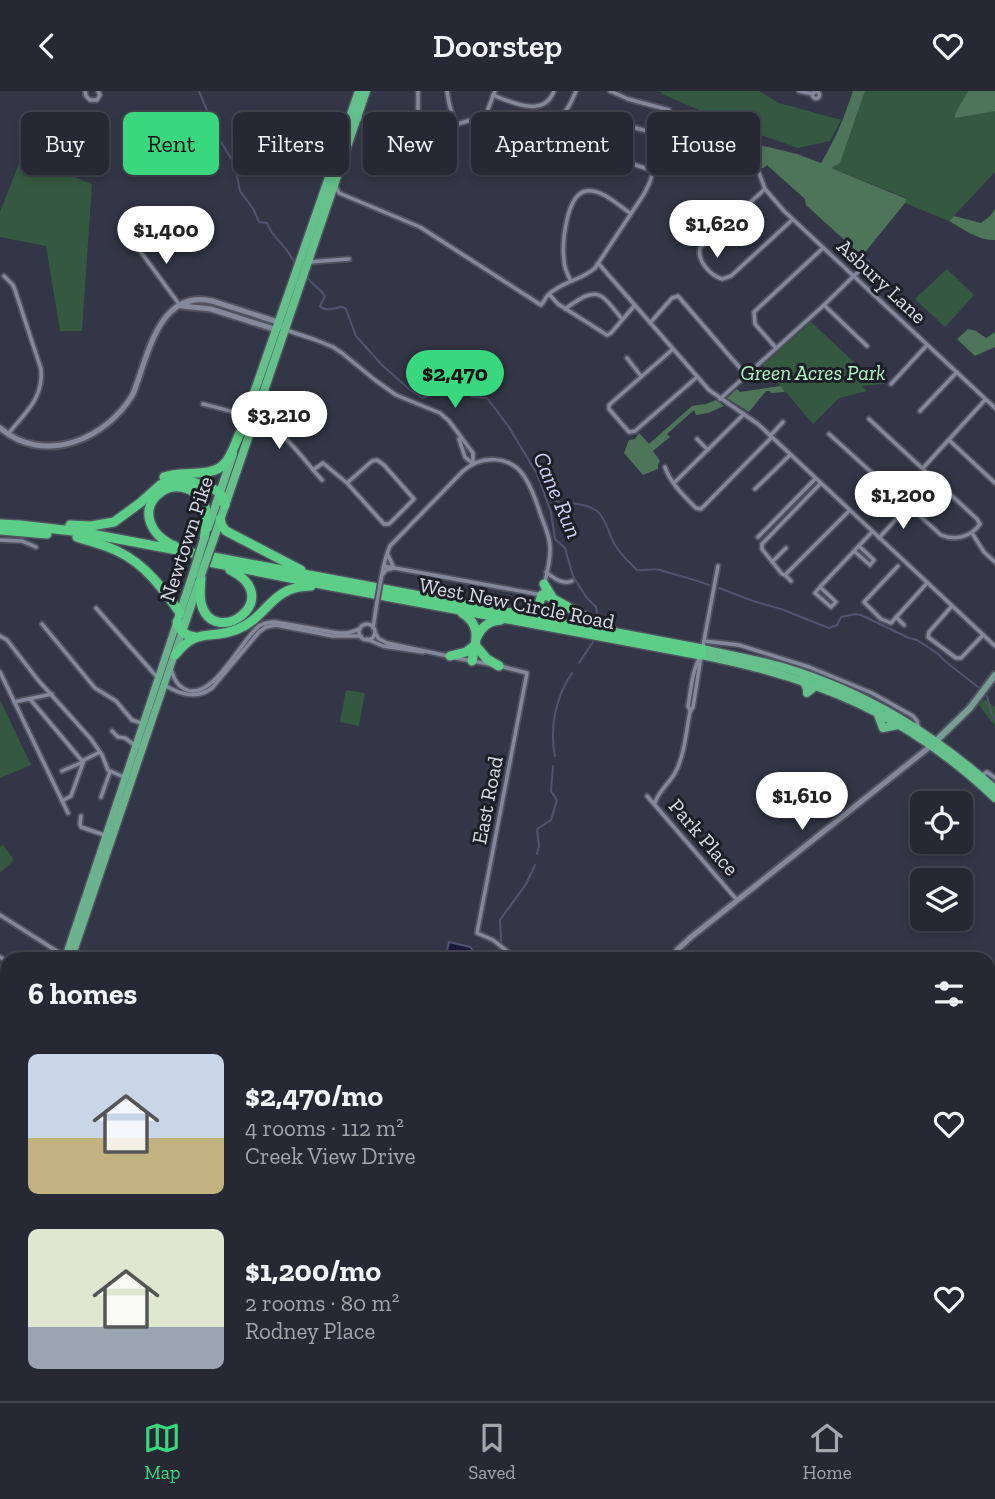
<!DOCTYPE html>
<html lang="en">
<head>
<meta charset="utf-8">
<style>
	body { margin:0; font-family:"Zilla Slab",serif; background:#2e303c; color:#f1f3f6; height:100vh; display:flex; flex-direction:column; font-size:26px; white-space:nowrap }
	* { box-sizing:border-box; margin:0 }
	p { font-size:23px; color:#a4a6ac }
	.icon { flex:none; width:38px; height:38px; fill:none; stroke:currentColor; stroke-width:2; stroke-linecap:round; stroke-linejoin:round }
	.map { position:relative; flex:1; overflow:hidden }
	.details { position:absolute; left:0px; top:861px; width:996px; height:450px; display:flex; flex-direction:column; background:#262834; border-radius:21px 21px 0 0; box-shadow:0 4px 10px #0003,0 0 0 2px #42444f }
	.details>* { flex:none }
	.guide { position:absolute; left:21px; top:21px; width:954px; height:63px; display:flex; gap:14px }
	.controls { position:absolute; left:910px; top:700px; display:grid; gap:14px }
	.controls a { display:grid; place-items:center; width:63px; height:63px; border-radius:10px; background:#262834; box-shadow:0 4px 10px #0003,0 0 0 2px #42444f; font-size:35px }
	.price { position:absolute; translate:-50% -60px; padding:0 16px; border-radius:24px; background:#fff; color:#222; font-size:23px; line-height:46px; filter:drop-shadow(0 2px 4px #0008) }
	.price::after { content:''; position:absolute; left:50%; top:42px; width:21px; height:16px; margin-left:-10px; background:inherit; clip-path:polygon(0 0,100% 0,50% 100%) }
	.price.active { background:#39d87f; color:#111 }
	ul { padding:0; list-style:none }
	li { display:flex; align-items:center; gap:21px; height:175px; padding:0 28px }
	li span { display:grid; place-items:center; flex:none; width:196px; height:140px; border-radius:10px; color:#555 }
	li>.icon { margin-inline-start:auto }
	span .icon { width:84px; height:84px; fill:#fffc; stroke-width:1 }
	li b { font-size:30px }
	h2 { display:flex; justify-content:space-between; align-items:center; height:84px; padding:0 28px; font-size:30px }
	.tag { padding:0 24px; border-radius:10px; background:#262834; box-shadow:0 4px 10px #0003,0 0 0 2px #42444f; font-size:24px; line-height:63px }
	.tag.active { background:#39d87f; color:#111 }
	header { display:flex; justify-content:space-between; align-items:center; height:91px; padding:0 28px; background:#262834; font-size:32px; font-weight:600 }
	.dock { display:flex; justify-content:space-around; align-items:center; height:98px; border-top:2px solid #42444f; background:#262834; font-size:19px; color:#a4a6ac }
	.dock a { display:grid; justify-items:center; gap:4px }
	.dock .active { color:#39d87f }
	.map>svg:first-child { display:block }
	.green { fill:#355940 }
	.forest { fill:#4e745a }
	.water { fill:#171a3a; stroke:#51546e; stroke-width:2 }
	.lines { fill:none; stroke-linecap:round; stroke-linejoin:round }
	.stream { stroke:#51546e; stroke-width:2 }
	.minor-casing { stroke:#505260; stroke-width:7 }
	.tertiary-casing { stroke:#505260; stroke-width:9 }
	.secondary-casing { stroke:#505260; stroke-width:10 }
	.primary-casing { stroke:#505260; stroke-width:10 }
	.trunk-casing { stroke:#505260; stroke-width:11 }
	.motorway-casing { stroke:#505260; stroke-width:12 }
	.minor { stroke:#84889b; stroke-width:3.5 }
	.tertiary { stroke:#84889b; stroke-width:5 }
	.secondary { stroke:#789d95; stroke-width:6 }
	.primary { stroke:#6db28f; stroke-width:7 }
	.trunk { stroke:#65c08b; stroke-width:8 }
	.motorway { stroke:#5dce87; stroke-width:9 }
	.rail { stroke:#898c99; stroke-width:2; stroke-dasharray:12 12; stroke-linecap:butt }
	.minor-bridge-casing { stroke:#505260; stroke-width:7; stroke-linecap:butt }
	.trunk-bridge-casing { stroke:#505260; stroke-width:11; stroke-linecap:butt }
	.minor-bridge { stroke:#84889b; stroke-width:3.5 }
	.trunk-bridge { stroke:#65c08b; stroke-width:8 }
	.labels { text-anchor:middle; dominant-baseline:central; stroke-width:6; stroke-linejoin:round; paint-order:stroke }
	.street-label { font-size:21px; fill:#d9dbe6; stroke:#1d1e26 }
	.park-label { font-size:21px; font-style:italic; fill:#b3f5c7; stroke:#1d1e26 }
	.water-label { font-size:23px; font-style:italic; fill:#c9d1f8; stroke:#1d1e26 }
</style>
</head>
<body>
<header><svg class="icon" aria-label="back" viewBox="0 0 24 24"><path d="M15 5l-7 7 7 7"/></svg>Doorstep<svg class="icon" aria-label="heart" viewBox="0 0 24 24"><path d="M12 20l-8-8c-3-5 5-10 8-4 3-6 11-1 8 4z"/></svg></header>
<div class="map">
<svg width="995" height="1310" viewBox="0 0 995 1310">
	<rect width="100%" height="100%" fill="#333646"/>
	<g class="green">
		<path d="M660,0h99l20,12 62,17 -11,21 -32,7 -59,-21 -77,-33z"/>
		<path d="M855,0h140v81l-46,49 -44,-18 2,-5 -76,-30 9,-6 17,-48 -11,-5z"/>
		<path d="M22,65l70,28 -10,147h-22l-14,-85 -46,-9v-25z"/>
		<path d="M947,178l27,26 -29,32 -30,-28z"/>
		<path d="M811,231l59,55 -4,5 18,1v1l-22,2 5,5 -28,7 -26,26 -50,-59z"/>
		<path d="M346,599l19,3 -6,33 -19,-4z"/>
		<path d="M984,608l11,8v19l-16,-21z"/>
		<path d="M0,609l31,65 -31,13z"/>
		<path d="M3,754l11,15 -14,13v-27z"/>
		<path d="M83,1304h65l-7,6h-52z"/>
	</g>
	<g class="forest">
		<path d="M853,0h12l-25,72 -9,5 76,31 -2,4 -43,53 -56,-51 -1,-6 -38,-34 -3,3h-5l-8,7 1,-9v-23l45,11 24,9c14,-23 24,-47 32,-72z"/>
		<path d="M968,0h27v20l-40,7v-4z"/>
		<path d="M995,118v31c-16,1 -32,-11 -46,-19l5,-5 27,7 9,-7z"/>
		<path d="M968,238l8,2 10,7 9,-6v15l-20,9 -18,-17z"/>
		<path d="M781,295l4,6 -14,1 -1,-2h-4l-17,21 -22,-14 10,-9 3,3z"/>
		<path d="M716,309l8,6 -16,7 -12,2 -2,-5 -27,24 3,3 -17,14 7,10 -2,4v4l-15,6 -19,-22 5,-13 6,-1 4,-6 10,11 43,-38 14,-2z"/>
	</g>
	<path class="water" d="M449,851l21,5 7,10 -1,2h-31z"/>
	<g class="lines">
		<g class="stream">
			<path d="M199,0l19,46 17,28 5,26 14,19 5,12 8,1c5,13 10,15 18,25 5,5 6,10 10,15"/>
			<path d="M307,186c5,7 13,12 18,19l-5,10c6,7 15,1 23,1l3,2 10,27 26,29 27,24 13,9 6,-2 6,-13 26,-1 12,15 15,1 22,29 28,47 14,38 4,27 10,9 8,28 13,21 10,10 2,10"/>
			<path d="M545,401c3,2 5,5 8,8 9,6 29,0 44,11 9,7 12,24 18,34 6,10 14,17 22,25 7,1 16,-2 23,0 16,5 33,9 49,15"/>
			<path d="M719,497l34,13 28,8 48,19 8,-3 4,-8 14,-3 6,1 48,23 8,2 20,13 9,9 32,25"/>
			<path d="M579,572l14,-21"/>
			<path d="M987,605l4,16 4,7"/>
			<path d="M555,665c-6,-27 1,-60 17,-83"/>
			<path d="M537,763l2,-8 -2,-17 14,-9 6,-20 -6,-9 2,-25"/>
			<path d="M501,851l-1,-22 26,-36 9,-19"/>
			<path d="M500,860l1,8"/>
		</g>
		<defs>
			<g id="minor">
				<path d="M85,0l1,5 4,4h7l3,-5 -2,-4"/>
				<path d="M447,0l2,12 6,21"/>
				<path d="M799,0l14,3"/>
				<circle cx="816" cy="4" r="3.5"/>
				<path d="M493,4c20,8 51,23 61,-4"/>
				<path d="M359,26c6,7 15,8 24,11 14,5 27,8 42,6 21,-4 41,-16 63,-16 20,0 37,14 57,8 17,-5 25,-20 31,-35"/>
				<path d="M489,27l-1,-9 7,-18"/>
				<path d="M555,30l5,11 7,7"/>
				<path d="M548,34l9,11 5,3 91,32"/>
				<path d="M414,44v-10l4,-13v-21"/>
				<path d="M593,59l13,-34 30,12 33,9"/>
				<path d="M758,79l7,19 19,22 211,197"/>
				<path d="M336,96l3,6 81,34 121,78c3,-3 4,-7 7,-10 13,-13 34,-15 47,-27l49,-74 5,-10 7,-20 13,-54 -41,-11 -18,-8"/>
				<path d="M765,98l-65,59c-3,13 10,27 22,31l9,-3 61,-56"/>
				<path d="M132,149l47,64"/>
				<path d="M309,171l40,-3"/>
				<path d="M598,172l111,127 49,34 237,222"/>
				<path d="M4,185l9,9 2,5 26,79c3,29 -16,44 -33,65"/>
				<path d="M571,190c-4,-7 -7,-13 -7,-21 -2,-17 2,-65 22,-69 15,-3 33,15 44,22"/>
				<path d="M549,203l9,10 49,31 4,-2 24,-28"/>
				<path d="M824,214l43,41"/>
				<path d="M565,218c32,-23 34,-19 57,10"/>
				<path d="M650,232l22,-25 6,-2 68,79"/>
				<path d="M286,239l30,10 17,7 9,6 33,27 21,15 44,18 9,8 24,32v11"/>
				<path d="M776,257l-21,-24 -1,-12 69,-64"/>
				<path d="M673,258l-64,56v4l20,23 6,-1 62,-54"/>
				<path d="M627,267l14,18"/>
				<path d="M891,293l36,-39"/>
				<path d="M720,308l104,-94 43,-42"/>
				<path d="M203,313c20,5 57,14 74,27 16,12 31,34 45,49"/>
				<path d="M920,320l37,-39"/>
				<path d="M829,343l112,101c14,6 30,2 39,-11l-3,-5 -108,-100"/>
				<path d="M770,345l13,-14"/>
				<path d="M459,348l6,18 8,7"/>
				<path d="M697,348l11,11"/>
				<path d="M949,349l46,43"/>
				<path d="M665,376c5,16 20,30 31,41l5,1 70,-71"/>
				<path d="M923,377l62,-68"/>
				<path d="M313,379l10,-7 24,20 37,41h5l25,-25 -30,-34 -7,-5 -5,1 -25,22"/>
				<path d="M674,392l70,-69"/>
				<path d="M820,393l-58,60v5l20,25 3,1 64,-64"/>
				<path d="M755,398l35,-34"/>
				<path d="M972,442l12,19 11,10"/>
				<path d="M758,446l57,-58"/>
				<path d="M879,447l29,-32"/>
				<path d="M0,449l22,1 14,6"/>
				<path d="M854,460l16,14 4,-5 -15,-14"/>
				<path d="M772,471l14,-14"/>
				<path d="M898,475l-34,36 17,17 10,4 36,-40"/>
				<path d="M546,481c8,6 16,13 26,9"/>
				<path d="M383,483l3,-4 8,-2 -6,-13"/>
				<path d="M785,484l6,6"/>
				<path d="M381,488c2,-11 4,-22 9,-33l73,-75c18,-16 47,-16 61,5 8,12 13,27 17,40 4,10 9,21 9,31 1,15 -5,33 -8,48l-158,-29"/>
				<path d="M820,496l16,15 -5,5 -16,-14 5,-6 52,-55"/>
				<path d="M952,515l-23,26 -1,5 28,21h5l22,-23"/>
				<path d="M96,517l61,69"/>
				<path d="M896,526l8,8"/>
				<path d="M42,533l53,64 21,13 16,19 12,4"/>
				<circle cx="367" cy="541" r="8"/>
				<path d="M373,537l4,-26"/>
				<path d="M375,542l4,6 8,4 61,13"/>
				<path d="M0,545l7,4 31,40 53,59 11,16 6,15 18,8"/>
				<path d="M367,548l16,7 40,6"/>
				<path d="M704,550l35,4 70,22 63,26 41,23 4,5 1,5 -2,2"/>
				<path d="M703,555l15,-80"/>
				<path d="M456,567l33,6"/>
				<path d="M500,575l27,7 -50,260 16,7 24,19"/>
				<path d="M171,578c3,10 6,17 16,21 26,10 54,-50 72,-64 5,-3 10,-4 16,-4l63,11h10l12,-4"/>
				<path d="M0,581l68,141"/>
				<path d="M164,594c16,9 32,15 48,3l47,-56 7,-5 10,-2 57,11h28"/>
				<path d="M30,608l53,63 -21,9"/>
				<path d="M14,611l38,-8"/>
				<path d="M690,619l-2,-4c3,-16 4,-35 12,-49"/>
				<path d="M112,640l6,6 7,1 8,6 10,4"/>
				<path d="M981,685l6,-4 8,6"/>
				<path d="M647,705l90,104"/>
				<path d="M101,706l9,-25"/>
				<path d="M62,710l9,-5 13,-36 16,-8"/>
				<path d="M655,712c3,-12 16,-21 21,-32 9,-18 10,-40 14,-59l3,-5 8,-50"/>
				<path d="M81,725l-1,8 1,3 26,9"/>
				<path d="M0,824l66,42"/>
				<path d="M0,866l7,4"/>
				<path d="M0,913l7,2"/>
				<path d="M0,953l7,-20"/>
				<path d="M0,975l7,3"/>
				<path d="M989,1008l6,-6"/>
				<path d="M989,1038l6,6"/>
				<path d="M0,1042l7,1"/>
				<path d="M0,1107l7,3"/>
				<path d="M989,1175l6,8"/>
				<path d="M989,1246l6,7"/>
				<path d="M989,1291l6,-6"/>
				<path d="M458,1304l5,6"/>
				<path d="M673,1304l5,6"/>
				<path d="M818,1304l6,6"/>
				<path d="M864,1304l5,6"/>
				<path d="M905,1304l6,6"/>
				<path d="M976,1304l5,6"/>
				<path d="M275,1308l2,2"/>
				<path d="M25,1310l7,-6"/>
				<path d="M292,1310l6,-6"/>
				<path d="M405,1310l7,-6"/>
				<path d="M603,1310l7,-6"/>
				<path d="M654,1310l7,-6"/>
			</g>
			<g id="tertiary">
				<path d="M182,215l29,3 66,21"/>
				<path d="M0,337c44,38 107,11 133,-34 15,-37 25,-105 79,-93l66,21 6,7"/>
				<path d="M673,868l4,-9 13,-12 242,-193"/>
				<path d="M989,1128l6,-6"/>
				<path d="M377,1304l5,6"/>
				<path d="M226,1310l7,-6"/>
				<path d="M783,1310l8,-6"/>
			</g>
			<g id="secondary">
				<path d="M933,653l37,-36 25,-33"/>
				<path d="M0,1215l7,8"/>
				<path d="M77,1304l6,6"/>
				<path d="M715,1304l5,6"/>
			</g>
			<g id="primary">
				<path d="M65,868l112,-337"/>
				<path d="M71,868l111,-327"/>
				<path d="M989,907l6,-5"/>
				<path d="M1,1073l6,-20"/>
				<path d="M0,1095l7,-26"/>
				<path d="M528,1310l8,-6"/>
			</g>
			<g id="trunk">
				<path d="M238,348l121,-348"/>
				<path d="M208,437l25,-74"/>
				<path d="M213,450l153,-450"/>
				<path d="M177,531l16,-48"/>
				<path d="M182,541l17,-50"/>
				<path d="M702,558c28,6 57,11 84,19 81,25 146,65 209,121"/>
				<path d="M701,564c117,23 207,60 294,143"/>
				<path d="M803,589l4,9v4l10,-8"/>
				<path d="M877,621l6,16 15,-3"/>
			</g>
			<g id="motorway">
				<path d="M164,386c18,-7 48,1 60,-13 8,-8 11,-21 16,-31"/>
				<path d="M220,428l2,7 4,5 75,39"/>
				<path d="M0,433l20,1 61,7 621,117"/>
				<path d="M70,434l21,1 23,-4 26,-19 20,-18 13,-5 16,1 21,6 10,6 5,12"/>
				<path d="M0,439l47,4"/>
				<path d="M77,446c14,5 29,8 42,15 26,12 45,38 61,61"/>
				<path d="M175,455c-23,-8 -38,-37 -14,-54 16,-11 39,-3 44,15 3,11 1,22 -1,32"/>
				<path d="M209,471l117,23 375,70"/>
				<path d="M201,484c0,10 -2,19 0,28 12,48 87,-4 29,-33"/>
				<path d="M544,493l8,13"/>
				<path d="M537,518l5,-14 6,1 54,30"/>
				<path d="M462,522c20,12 14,28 10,48"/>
				<path d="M177,531c3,9 8,14 18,15"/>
				<path d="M477,546c5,-11 12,-16 24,-17"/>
				<path d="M175,564c23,-29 34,-14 63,-26 30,-12 33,-43 73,-43"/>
				<path d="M450,565l16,-4 9,-7 12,14 12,7"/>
			</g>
		</defs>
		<use href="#minor" class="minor-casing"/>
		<use href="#tertiary" class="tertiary-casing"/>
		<use href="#secondary" class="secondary-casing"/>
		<use href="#primary" class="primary-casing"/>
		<use href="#trunk" class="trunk-casing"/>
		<use href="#motorway" class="motorway-casing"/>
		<use href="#minor" class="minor"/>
		<use href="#tertiary" class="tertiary"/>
		<use href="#secondary" class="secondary"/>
		<use href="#primary" class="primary"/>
		<use href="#trunk" class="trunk"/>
		<use href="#motorway" class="motorway"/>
		<g class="rail">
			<path d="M879,868l116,-4"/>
			<path d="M0,1300l7,-3"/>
			<path d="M679,1304l5,6"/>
		</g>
		<defs>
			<path id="minor-bridge" d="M377,511l4,-23"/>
			<g id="trunk-bridge">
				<path d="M193,483l11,-35"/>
				<path d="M201,484l12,-34"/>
			</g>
		</defs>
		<use href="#minor-bridge" class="minor-bridge-casing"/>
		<use href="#trunk-bridge" class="trunk-bridge-casing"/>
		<use href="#minor-bridge" class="minor-bridge"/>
		<use href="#trunk-bridge" class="trunk-bridge"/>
	</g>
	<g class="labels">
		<g class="street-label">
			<text transform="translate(882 190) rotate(43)">Asbury Lane</text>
			<text transform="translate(186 448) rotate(-72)">Newtown Pike</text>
			<text transform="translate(517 512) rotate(11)">West New Circle Road</text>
			<text transform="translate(487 709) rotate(-79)">East Road</text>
			<text transform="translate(704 746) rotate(49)">Park Place</text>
		</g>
		<g class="park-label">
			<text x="813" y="281">Green Acres Park</text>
		</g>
		<g class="water-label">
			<text transform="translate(558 404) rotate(67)">Cane Run</text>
		</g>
	</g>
</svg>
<div class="controls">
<a><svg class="icon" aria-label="locate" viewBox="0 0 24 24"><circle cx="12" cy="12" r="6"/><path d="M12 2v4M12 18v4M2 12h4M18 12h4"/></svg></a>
<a><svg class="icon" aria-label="layers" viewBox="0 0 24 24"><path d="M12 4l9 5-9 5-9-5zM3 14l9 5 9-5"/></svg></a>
</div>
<b class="price" style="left:717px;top:169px">$1,620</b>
<b class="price" style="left:166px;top:175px">$1,400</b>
<b class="price active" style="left:455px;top:319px">$2,470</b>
<b class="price" style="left:279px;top:360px">$3,210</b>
<b class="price" style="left:903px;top:440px">$1,200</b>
<b class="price" style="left:802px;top:741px">$1,610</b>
<div class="guide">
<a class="tag">Buy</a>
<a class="tag active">Rent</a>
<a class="tag">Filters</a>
<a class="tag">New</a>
<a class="tag">Apartment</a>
<a class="tag">House</a>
</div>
<section class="details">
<h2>6 homes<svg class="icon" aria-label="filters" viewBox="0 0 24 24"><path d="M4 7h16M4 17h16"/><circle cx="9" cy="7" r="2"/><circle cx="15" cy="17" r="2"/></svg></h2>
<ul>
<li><span style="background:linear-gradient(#c9d6e8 60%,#c2b280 0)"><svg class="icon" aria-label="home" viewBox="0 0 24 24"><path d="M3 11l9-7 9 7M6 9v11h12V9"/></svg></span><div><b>$2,470/mo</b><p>4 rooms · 112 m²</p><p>Creek View Drive</p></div><svg class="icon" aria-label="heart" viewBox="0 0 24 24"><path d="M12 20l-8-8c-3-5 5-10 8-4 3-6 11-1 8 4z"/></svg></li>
<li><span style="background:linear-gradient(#dfe7d0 70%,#9aa5b1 0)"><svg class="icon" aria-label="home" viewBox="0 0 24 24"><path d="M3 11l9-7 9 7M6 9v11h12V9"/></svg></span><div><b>$1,200/mo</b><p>2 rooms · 80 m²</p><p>Rodney Place</p></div><svg class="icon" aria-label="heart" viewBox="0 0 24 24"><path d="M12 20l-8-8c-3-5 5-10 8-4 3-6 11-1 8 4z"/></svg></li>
</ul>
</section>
</div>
<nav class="dock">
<a class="active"><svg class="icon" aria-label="map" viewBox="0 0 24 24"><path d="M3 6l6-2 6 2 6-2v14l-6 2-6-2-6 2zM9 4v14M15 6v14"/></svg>Map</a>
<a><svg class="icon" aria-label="saved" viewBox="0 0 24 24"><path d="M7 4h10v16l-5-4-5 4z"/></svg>Saved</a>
<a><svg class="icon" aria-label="home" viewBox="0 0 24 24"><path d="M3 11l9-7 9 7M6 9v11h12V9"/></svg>Home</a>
</nav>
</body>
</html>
